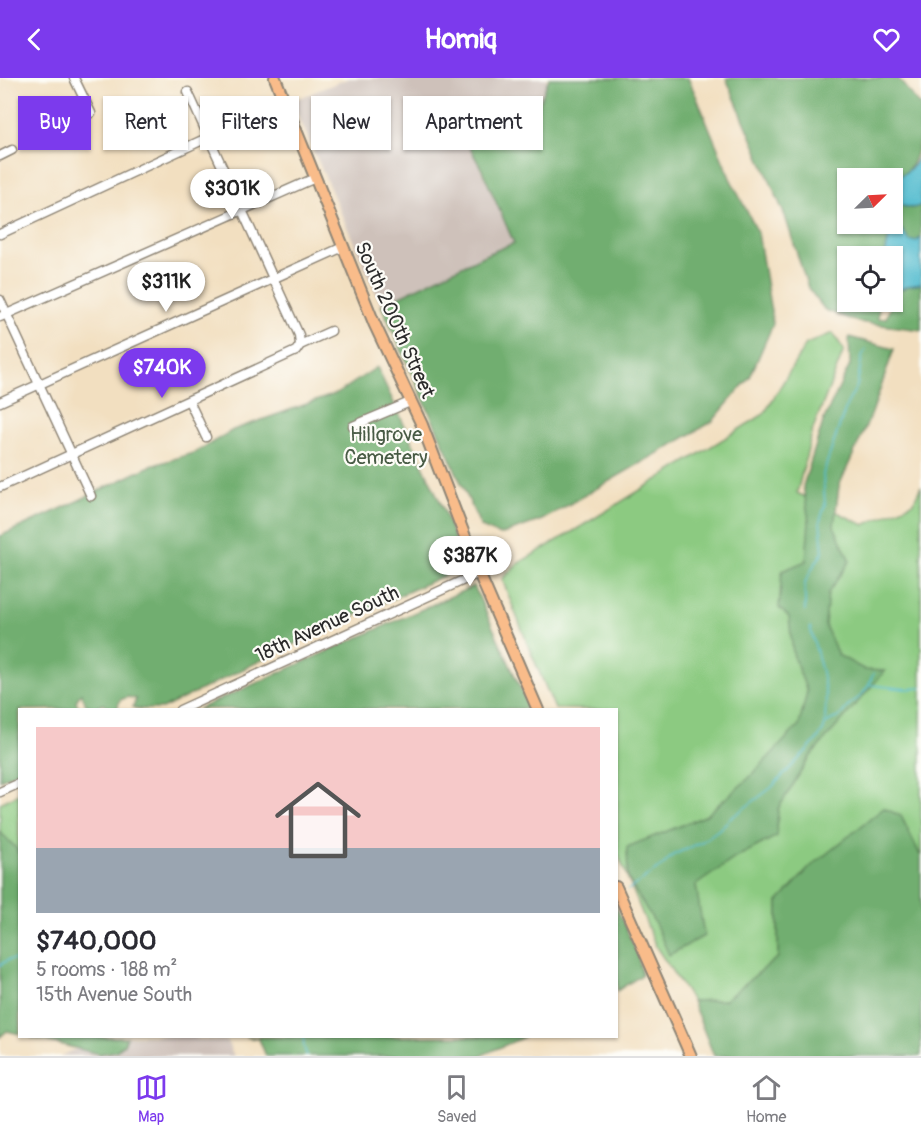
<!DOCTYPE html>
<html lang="en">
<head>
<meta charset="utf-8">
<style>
	body { margin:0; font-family:Pangolin,sans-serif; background:#f7f7f7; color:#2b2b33; height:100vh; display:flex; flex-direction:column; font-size:22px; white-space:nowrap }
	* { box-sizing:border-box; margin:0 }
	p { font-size:20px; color:#7c7c81 }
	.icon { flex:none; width:33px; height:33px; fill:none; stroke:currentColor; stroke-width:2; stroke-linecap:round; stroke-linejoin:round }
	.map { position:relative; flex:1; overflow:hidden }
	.panel { position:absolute; left:18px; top:630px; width:600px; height:330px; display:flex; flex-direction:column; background:#fff; border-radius:0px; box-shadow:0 2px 4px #0004 }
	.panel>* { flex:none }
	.guide { position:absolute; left:18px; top:18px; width:600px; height:54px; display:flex; gap:12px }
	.needle { width:39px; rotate:66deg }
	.controls { position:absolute; left:837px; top:90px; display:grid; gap:12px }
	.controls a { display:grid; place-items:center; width:66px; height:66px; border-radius:0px; background:#fff; box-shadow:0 2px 4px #0004; font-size:30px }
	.price { position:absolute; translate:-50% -51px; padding:0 14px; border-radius:21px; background:#fff; color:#222; font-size:20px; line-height:39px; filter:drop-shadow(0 2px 3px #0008) }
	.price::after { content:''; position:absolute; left:50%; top:36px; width:18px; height:14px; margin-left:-9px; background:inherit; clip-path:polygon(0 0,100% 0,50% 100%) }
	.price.selected { background:#7c3aed; color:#fff }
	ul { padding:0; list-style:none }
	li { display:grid; align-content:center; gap:12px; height:318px; padding:0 18px }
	li span { display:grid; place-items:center; height:186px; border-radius:0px; color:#555 }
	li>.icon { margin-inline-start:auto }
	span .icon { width:108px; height:108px; fill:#fffc; stroke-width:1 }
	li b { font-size:26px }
	.chip { padding:0 21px; border-radius:0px; background:#fff; box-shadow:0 2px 4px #0004; font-size:21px; line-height:54px }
	.chip.selected { background:#7c3aed; color:#fff }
	header { display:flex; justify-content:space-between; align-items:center; height:78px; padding:0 18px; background:#7c3aed; color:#fff; font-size:27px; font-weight:700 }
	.dock { display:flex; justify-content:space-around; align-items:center; height:84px; border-top:2px solid #e1e1e2; background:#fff; font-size:16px; color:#7c7c81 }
	.dock a { display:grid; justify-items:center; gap:3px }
	.dock .selected { color:#7c3aed }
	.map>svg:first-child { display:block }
	.industrial { fill:#cec1ba }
	.green { fill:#8cca81; stroke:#5c7a56; stroke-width:1.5 }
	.forest { fill:#71ae6f; stroke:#4e6c4d; stroke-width:1.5 }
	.water { fill:#52bccf; stroke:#3e747d; stroke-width:1.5 }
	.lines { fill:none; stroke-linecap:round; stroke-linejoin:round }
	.stream { stroke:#52bccf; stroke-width:1.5 }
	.minor-casing { stroke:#8e8576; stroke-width:11 }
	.major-casing { stroke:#8e8576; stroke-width:14 }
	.minor { stroke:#fff; stroke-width:8 }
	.major { stroke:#f9bc8a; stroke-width:10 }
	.labels { text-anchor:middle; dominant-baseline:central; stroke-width:4.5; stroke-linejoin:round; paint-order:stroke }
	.street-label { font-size:20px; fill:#2b2b2b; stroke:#fdfcf7 }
	.park-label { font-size:20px; fill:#485b45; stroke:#fdfcf7 }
</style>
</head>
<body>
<header><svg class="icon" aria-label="back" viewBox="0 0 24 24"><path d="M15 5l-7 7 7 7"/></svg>Homiq<svg class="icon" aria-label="heart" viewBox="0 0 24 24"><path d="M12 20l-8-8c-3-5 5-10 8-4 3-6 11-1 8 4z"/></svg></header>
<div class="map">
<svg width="921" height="978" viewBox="0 0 921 978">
	<rect width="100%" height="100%" fill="#fdfcf7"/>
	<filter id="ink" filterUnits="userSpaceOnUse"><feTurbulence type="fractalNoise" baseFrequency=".0167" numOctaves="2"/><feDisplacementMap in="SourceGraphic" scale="12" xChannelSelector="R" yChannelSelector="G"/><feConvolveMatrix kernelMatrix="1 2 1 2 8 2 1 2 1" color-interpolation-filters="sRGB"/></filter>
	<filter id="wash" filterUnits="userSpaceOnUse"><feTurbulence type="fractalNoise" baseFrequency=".008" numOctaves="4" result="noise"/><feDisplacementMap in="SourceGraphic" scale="24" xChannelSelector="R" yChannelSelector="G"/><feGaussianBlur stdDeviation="1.35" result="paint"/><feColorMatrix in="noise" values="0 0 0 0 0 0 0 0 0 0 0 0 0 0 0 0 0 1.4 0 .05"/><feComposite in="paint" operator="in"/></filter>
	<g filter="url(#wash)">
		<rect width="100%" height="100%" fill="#f2dfc0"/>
		<g class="industrial">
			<path d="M349,0h197l4,9 -15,28 -65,31 44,97 -133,62 -89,-204z"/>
			<path d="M107,958h85l5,3 30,2 7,15h-174z"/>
		</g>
		<g class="green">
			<path d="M833,255l11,17 -31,79 -16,64 67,32 49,-22 8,-17v371l-20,-41 -123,86v55l-53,43 -33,1 -36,-54 -39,-95 -1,-142 -61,-1 -25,-59 -28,-71 15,-15 60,-35 187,-115 42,-70z"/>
			<path d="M19,716v72c0,-15 -7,-24 -19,-33v-30z"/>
		</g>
		<g class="forest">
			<path d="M549,0h139l9,20 33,80 28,55 15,91 -23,53 -38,45 -170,98 -42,15 -19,-8 -100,-222 104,-50 29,-12 -32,-73 -13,-24 66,-31z"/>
			<path d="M726,0h172l21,27h2c0,25 0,66 -27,74 -8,2 -35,-1 -46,-1v46h44l1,-23c8,5 19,10 28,4v33l-5,3h-6l-8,-11 -11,-4 -6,30h-37v46h31l-1,17 8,-1 10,-26 12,-6 13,-2v46l-63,-8 -33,-12 -17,-22 -23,-72z"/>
			<path d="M849,259l45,12 -22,64 -33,73 -5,40 16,35 -22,32 -3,32 13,30 27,15 20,1 -75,86 -32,52 -1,27 -42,22 -39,27 8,51 -35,19 -14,-32 -27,-44 -1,-32 78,-31 44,-38 50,-53 8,-33 -14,-38 -4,-37 -10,-9 3,-37 24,-10 3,-40 -6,-35 21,-67 26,-54z"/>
			<path d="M377,289l67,143 19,52 -9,9 -129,58 -163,80h-25l-4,-2 3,-8 -8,-2 -8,3 -2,6v3h-8l-7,-5 -8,5 -9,-4 -5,-12 -5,8 3,8 -59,1 -1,61 -19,9v-244l69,-31 79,-38 48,-15 37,-22 105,-37z"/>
			<path d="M474,508l56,123h-332z"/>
			<path d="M884,730l17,8 20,41v199h-207l-22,-55 33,-1 53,-43v-55l32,-35z"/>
			<path d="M0,754l16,16 3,8 1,178 -13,-3 -7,6z"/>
			<path d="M616,828l22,49 4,20 -25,16z"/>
			<path d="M30,959h97l-3,7 -8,7 -17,3z"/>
			<path d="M246,959l278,-1v1l-44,19h-214l-7,-17z"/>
		</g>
		<g class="water">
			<path d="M921,72v55c-9,6 -20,1 -28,-4v-22c16,-7 22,-12 28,-29z"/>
			<path d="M891,148l11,4 8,11h6l5,-3v46l-13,2 -12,5 -3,10 -1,-45h-7z"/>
		</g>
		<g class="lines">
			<g class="stream">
				<path d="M805,533v-28l8,-16 10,-15 -3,-31 5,-16 -2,-31 24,-70 10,-18 5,-30 4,-7"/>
				<path d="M810,549l12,45 4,24 -1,27"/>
				<path d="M871,607l35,4 15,-1"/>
				<path d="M628,812l34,-24 11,-11 30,-14 15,-11 13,-12 40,-30 44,-46 8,-11 2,-6 6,-5 8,-3 11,-13 11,-8 8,-11 4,-11"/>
				<path d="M0,887l8,-5 12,-1"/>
				<path d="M303,958l1,11 3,9"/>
			</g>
		</g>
	</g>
	<g filter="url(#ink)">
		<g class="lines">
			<defs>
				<g id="minor">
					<path d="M74,0l17,35"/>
					<path d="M188,14l111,243 1,10"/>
					<path d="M0,78l12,-6"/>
					<path d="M0,156l209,-97 76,-33"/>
					<path d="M0,222l91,196"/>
					<path d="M0,239l315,-139"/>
					<path d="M189,323l17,36"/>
					<path d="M0,324l343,-155"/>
					<path d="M353,348l57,-24"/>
					<path d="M0,409l296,-136 4,-6 31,-14"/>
					<path d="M180,632l299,-137 8,-6"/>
					<path d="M0,714l20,-9"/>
				</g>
				<g id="major">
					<path d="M275,0l99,245 48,102 57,148 59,137"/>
					<path d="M616,809l75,169"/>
				</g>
			</defs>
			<use href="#minor" class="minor-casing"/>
			<use href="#major" class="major-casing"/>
			<use href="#minor" class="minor"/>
			<use href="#major" class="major"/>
		</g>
	</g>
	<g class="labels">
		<g class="street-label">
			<text transform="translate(395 242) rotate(66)">South 200th Street</text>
			<text transform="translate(327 546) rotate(-25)">18th Avenue South</text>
		</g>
		<g class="park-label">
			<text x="386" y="356">Hillgrove<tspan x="386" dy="23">Cemetery</tspan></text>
		</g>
	</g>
</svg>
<div class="controls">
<a><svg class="needle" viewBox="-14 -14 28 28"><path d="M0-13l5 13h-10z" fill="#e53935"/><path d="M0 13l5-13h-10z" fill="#7c7c81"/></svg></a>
<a><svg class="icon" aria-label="locate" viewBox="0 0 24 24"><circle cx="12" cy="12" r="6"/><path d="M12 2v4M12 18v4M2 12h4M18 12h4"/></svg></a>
</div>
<b class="price" style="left:232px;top:142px">$301K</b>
<b class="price" style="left:166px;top:235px">$311K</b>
<b class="price selected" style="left:162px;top:321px">$740K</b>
<b class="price" style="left:470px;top:509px">$387K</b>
<div class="guide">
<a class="chip selected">Buy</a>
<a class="chip">Rent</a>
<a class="chip">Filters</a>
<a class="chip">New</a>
<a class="chip">Apartment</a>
</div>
<section class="panel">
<ul>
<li><span style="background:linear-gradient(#f6c9c9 65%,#9aa5b1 0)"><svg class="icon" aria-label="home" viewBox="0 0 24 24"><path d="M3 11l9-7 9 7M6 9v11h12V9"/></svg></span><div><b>$740,000</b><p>5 rooms · 188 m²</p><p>15th Avenue South</p></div></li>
</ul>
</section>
</div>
<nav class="dock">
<a class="selected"><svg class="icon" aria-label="map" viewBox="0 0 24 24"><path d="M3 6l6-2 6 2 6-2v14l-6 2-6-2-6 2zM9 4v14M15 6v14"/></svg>Map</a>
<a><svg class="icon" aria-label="saved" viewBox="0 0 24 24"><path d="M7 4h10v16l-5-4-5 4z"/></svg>Saved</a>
<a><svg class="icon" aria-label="home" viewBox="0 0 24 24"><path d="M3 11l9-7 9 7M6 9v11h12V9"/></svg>Home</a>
</nav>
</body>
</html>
